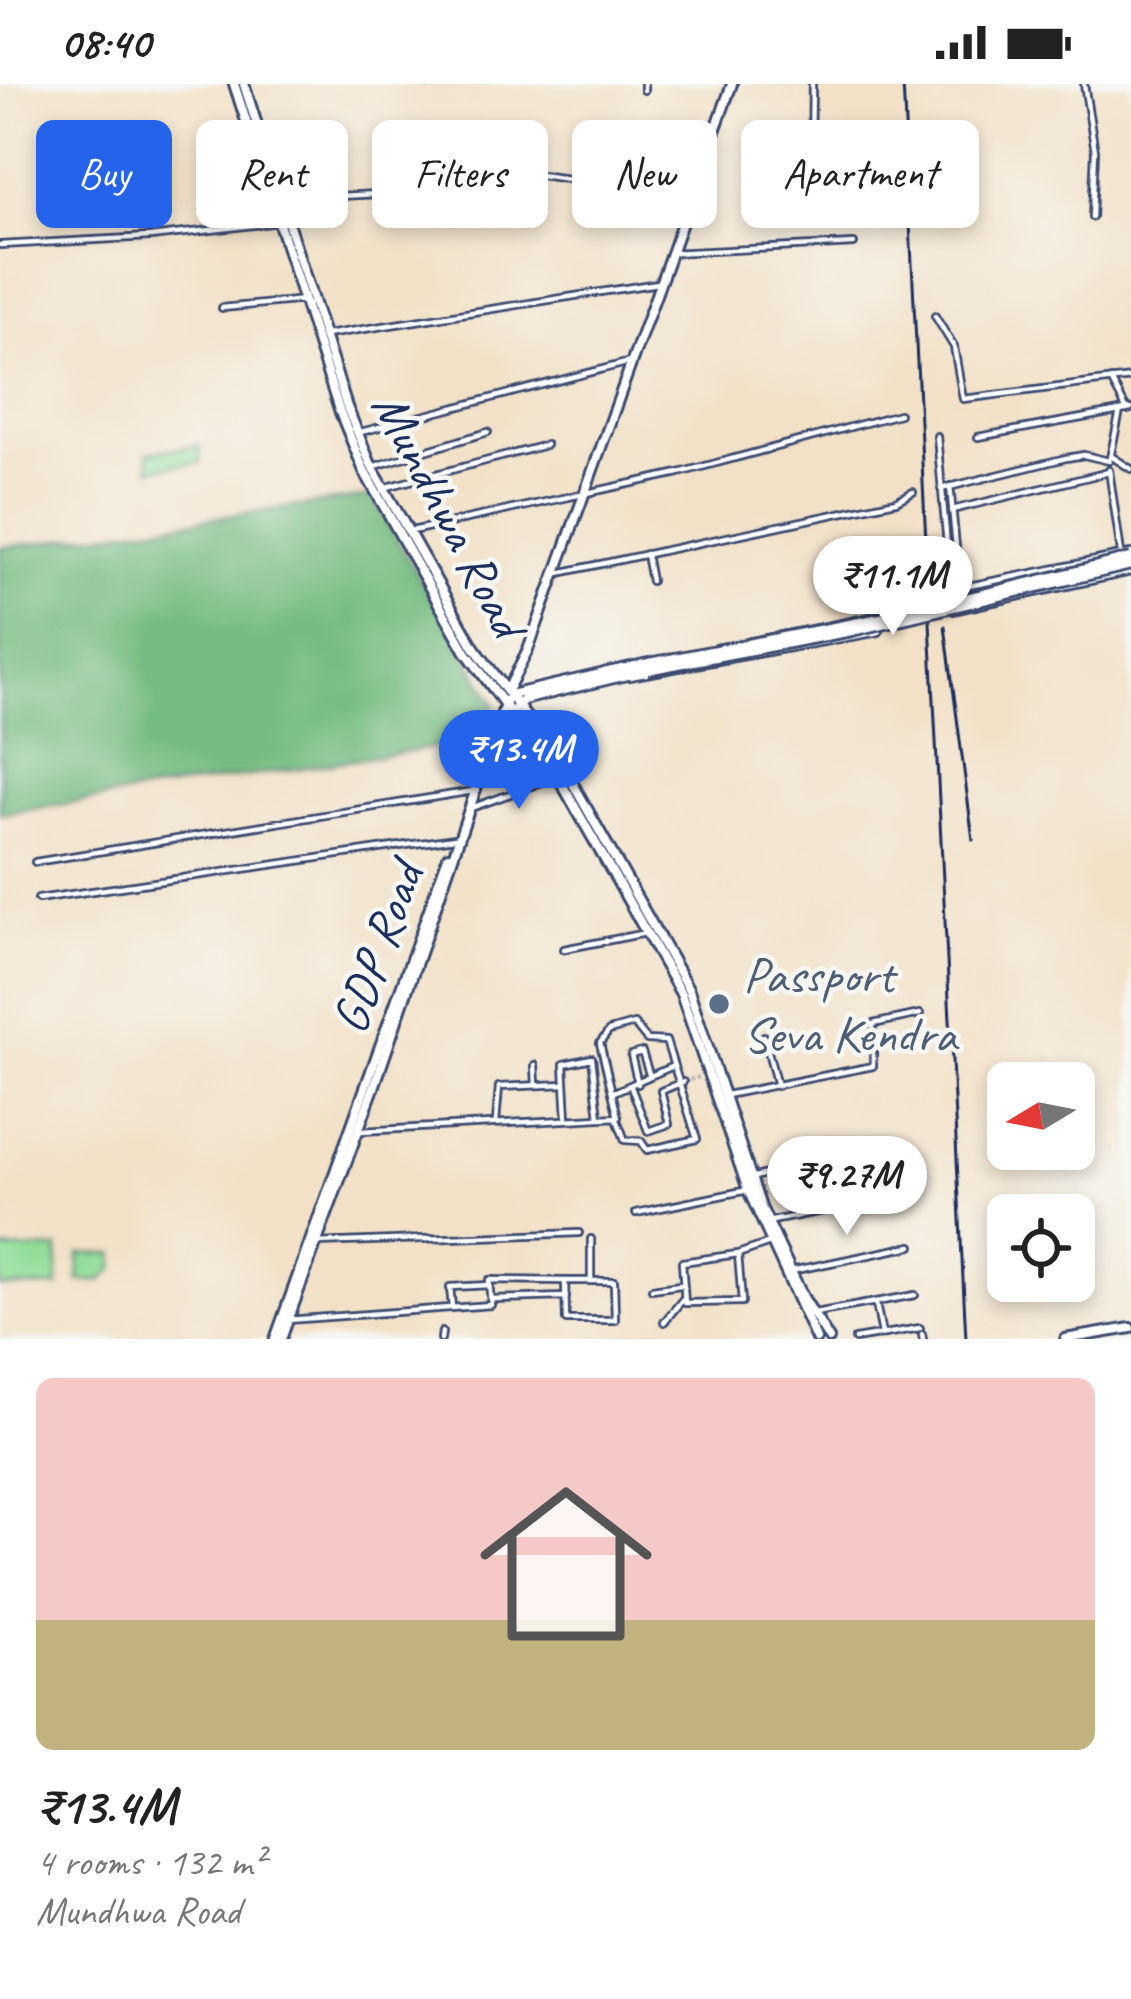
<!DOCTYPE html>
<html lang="en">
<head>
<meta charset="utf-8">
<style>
	body { margin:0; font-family:Caveat,sans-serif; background:#f2f2f2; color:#222; height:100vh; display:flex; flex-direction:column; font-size:45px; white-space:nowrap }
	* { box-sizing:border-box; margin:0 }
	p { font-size:39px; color:#767676 }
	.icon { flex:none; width:66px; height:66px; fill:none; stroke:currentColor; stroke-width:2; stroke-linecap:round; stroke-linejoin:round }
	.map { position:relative; height:1255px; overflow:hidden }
	.drawer { display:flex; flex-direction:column; background:#fff; flex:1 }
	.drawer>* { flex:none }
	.guide { position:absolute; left:36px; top:36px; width:1059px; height:108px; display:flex; gap:24px }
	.needle { width:78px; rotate:260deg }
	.tools { position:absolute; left:987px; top:978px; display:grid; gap:24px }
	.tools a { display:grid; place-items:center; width:108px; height:108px; border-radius:18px; background:#fff; box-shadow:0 6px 18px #0003; font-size:60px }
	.price { position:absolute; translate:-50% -102px; padding:0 27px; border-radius:42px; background:#fff; color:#222; font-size:39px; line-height:78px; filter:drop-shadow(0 3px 6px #0008) }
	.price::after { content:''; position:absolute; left:50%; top:72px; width:36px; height:27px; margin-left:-18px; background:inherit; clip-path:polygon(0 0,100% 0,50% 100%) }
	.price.active { background:#2563eb; color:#fff }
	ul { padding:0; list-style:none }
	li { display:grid; align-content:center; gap:24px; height:636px; padding:0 36px }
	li+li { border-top:3px solid #e0e0e0 }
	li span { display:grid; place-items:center; height:372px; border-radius:18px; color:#555 }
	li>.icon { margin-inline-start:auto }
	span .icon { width:216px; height:216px; fill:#fffc; stroke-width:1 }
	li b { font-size:51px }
	.chip { padding:0 42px; border-radius:18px; background:#fff; box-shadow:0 6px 18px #0003; font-size:42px; line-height:108px }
	.chip.active { background:#2563eb; color:#fff }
	.status { display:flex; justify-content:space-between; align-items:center; height:84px; padding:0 60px; background:#fff; direction:ltr }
	.status svg { height:33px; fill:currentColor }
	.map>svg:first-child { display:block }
	.green { fill:#93dd99; stroke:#57867c; stroke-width:3 }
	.forest { fill:#76bc81; stroke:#487670; stroke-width:3 }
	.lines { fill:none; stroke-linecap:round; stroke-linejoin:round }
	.street-tunnel { stroke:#c7bdb2; stroke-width:4.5; stroke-dasharray:4.5 2; stroke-linecap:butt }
	.street-casing { stroke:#3b4a6e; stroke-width:10 }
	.secondary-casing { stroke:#3b4a6e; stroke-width:14 }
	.street { stroke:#fff; stroke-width:4.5 }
	.secondary { stroke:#fff; stroke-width:8 }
	.rail { stroke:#1b2f5e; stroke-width:3 }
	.secondary-bridge-casing { stroke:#3b4a6e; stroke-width:14; stroke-linecap:butt }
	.secondary-bridge { stroke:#fff; stroke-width:8 }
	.service-dot { fill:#5c6f8a; stroke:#f6f6f2; stroke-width:4.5 }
	.labels { text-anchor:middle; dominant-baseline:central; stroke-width:9; stroke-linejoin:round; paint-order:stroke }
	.street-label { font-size:51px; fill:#1b2f5e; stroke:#f6f6f2 }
	.service-label { font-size:51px; fill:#4e5e75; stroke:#f6f6f2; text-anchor:start }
</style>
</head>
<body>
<div class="status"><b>08:40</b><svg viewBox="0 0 49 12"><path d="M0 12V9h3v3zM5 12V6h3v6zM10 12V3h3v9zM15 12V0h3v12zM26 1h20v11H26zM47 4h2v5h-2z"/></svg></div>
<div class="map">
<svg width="1131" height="1255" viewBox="0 0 1131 1255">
	<rect width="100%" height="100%" fill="#f6f6f2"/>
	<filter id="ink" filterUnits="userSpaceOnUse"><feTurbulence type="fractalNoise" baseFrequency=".00833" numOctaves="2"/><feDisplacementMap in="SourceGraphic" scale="24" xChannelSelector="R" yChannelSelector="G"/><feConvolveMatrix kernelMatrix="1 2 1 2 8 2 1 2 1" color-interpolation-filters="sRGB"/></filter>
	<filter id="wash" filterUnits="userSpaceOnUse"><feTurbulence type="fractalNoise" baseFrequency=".004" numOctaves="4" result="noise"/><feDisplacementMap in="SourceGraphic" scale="48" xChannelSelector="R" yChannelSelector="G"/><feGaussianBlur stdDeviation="2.7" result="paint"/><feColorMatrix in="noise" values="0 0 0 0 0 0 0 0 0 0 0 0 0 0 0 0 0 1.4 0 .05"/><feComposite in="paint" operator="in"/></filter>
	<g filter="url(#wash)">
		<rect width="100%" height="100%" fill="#f2e1c7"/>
		<g class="green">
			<path d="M199,362l2,16 -51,7 -2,-17z"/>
			<path d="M58,1165v38h-58v-37z"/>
			<path d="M114,1169v16l-13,12h-22v-27z"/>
		</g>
		<path class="forest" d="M371,412l124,208 -11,36 -484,74v-266z"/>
	</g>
	<g filter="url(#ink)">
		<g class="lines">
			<path class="street-tunnel" d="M683,998l16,-5"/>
			<defs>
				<g id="street">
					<path d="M428,0h12"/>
					<path d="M644,0v6"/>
					<path d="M1084,0l11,67 -3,66"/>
					<path d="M811,68l1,-68"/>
					<path d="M441,83l77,5 173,24"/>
					<path d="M283,115l151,-8 13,-57"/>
					<path d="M0,161l150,-8 139,-16"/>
					<path d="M670,169l184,-9"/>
					<path d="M222,224l83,-8"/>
					<path d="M935,232l19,31 9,52 168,-21"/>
					<path d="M326,251l332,-52"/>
					<path d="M1111,296l16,30"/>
					<path d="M357,349l273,-71"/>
					<path d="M937,352l16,175 178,-39"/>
					<path d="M978,353l153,-28"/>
					<path d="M1111,372l20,13"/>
					<path d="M1110,374l10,-47"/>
					<path d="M372,383l116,-35"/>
					<path d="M1109,386l12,83"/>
					<path d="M950,402l10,101"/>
					<path d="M383,404l163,-43"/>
					<path d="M941,405l125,-31 18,-3 25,6"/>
					<path d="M952,426l157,-38"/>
					<path d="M407,448l272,-59 220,-59"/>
					<path d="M646,470l5,27"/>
					<path d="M554,490l342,-73 17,-9"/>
					<path d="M949,506l182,-37"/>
					<path d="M604,587l276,-56 -1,17 -250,45"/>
					<path d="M471,724l86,-31"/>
					<path d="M35,778l438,-71"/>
					<path d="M38,815l417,-61"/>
					<path d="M564,865l82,-16"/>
					<path d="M764,952l13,50"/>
					<path d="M535,981l1,20"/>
					<path d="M638,1000l-7,-29 11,-3 7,22"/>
					<path d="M631,1003l17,44 21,-7 -8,-33 22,-9"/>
					<path d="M614,1008l59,-26"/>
					<path d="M726,1011l147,-29v-42l47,-10"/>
					<path d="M567,1035l-3,-55 28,-6 7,59"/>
					<path d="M496,1038l3,-35 66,-3"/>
					<path d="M361,1047l257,-14 -18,-74 9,-12 25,-7 13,16 19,1 31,98 -50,11 -6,-9 -16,-1 -9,-23"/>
					<path d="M750,1094l118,-28"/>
					<path d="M636,1129l112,-23"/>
					<path d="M767,1138l135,-27"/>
					<path d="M591,1155v42"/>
					<path d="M316,1159l263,-10"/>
					<path d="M738,1170l-56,8 3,41 57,-1 -4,-48 32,-11"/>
					<path d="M791,1187l121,-25"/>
					<path d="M565,1197h49l1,39h-49z"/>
					<path d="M652,1205l28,-4"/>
					<path d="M493,1215l73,-2"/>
					<path d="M876,1220l6,30"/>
					<path d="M452,1223l-2,-20 40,-2"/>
					<path d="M815,1229l100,-18"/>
					<path d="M287,1236l204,-15 -2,-25 76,1"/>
					<path d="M664,1238l19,-23"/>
					<path d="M922,1250l1,5"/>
					<path d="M441,1255l1,-7"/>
					<path d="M855,1255l65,-11"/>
				</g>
				<g id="secondary">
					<path d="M234,0l105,326 25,61 102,181 92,125 123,217 67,196 68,149"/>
					<path d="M244,0l103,323 25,60 102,180 89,119 126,224 72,217 42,90 26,42"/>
					<path d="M507,607l21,-41 204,-566"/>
					<path d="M494,649l29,-33 124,-30"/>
					<path d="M275,1255l173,-483"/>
					<path d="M281,1255l94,-254 130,-381 5,-9 134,-31"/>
					<path d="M1065,1255l66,-11"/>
				</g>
			</defs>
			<use href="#street" class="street-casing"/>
			<use href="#secondary" class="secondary-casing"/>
			<use href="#street" class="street"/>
			<use href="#secondary" class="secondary"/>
			<g class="rail">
				<path d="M903,0l63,1255"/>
				<path d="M945,542l28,214"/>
			</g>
			<defs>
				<g id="secondary-bridge">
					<path d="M644,580l256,-50 231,-56"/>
					<path d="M647,586l205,-39 279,-66"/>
				</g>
			</defs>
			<use href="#secondary-bridge" class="secondary-bridge-casing"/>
			<use href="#secondary-bridge" class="secondary-bridge"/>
		</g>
	</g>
	<circle class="service-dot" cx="719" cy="920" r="12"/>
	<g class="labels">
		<g class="street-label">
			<text transform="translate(449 430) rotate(62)">Mundhwa Road</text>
			<text transform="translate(377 864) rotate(-70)">GDP Road</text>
		</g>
		<g class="service-label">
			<text x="743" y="891">Passport<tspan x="743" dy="59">Seva Kendra</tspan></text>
		</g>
	</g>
</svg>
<div class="tools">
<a><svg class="needle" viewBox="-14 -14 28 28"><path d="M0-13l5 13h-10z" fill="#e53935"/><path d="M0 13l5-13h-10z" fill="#767676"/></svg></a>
<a><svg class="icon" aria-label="locate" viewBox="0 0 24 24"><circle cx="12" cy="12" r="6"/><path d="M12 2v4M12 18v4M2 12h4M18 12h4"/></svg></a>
</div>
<b class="price" style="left:893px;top:554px">₹11.1M</b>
<b class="price active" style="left:519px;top:728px">₹13.4M</b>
<b class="price" style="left:847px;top:1154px">₹9.27M</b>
<div class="guide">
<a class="chip active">Buy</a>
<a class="chip">Rent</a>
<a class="chip">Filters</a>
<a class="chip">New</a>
<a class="chip">Apartment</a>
</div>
</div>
<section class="drawer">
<ul>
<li><span style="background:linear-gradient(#f6c9c9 65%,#c2b280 0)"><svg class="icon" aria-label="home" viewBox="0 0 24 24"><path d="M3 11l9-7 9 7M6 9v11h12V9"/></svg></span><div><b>₹13.4M</b><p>4 rooms · 132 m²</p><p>Mundhwa Road</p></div></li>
</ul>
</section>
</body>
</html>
